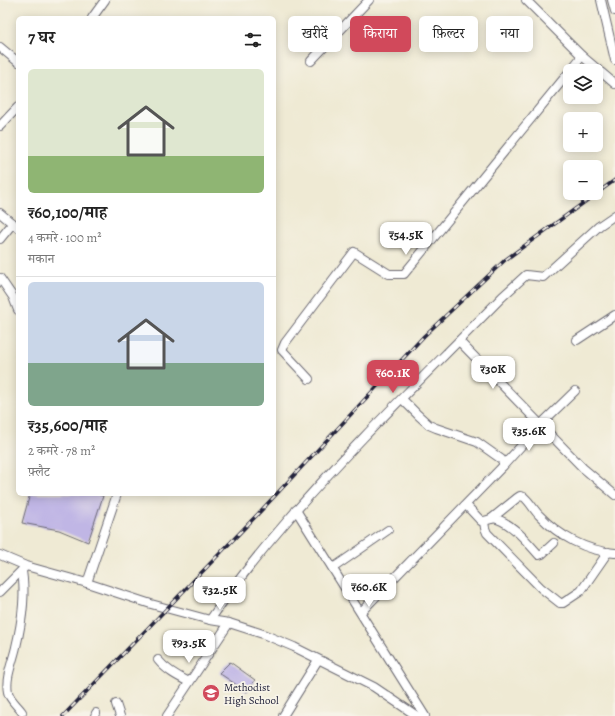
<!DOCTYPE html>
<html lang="hi">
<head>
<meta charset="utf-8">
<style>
	body { margin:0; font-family:Alegreya,"Noto Serif Devanagari",serif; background:#f6f6f6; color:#222; height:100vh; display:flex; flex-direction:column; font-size:15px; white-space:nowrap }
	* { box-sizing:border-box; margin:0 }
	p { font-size:13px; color:#767676 }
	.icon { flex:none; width:22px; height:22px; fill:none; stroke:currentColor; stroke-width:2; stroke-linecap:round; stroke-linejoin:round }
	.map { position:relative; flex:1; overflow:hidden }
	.details { position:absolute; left:16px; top:16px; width:260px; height:480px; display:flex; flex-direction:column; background:#fff; border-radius:6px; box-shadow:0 2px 10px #0003 }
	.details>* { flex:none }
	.top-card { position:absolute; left:288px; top:16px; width:267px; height:36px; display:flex; gap:8px }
	.fabs { position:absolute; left:563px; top:64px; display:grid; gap:8px }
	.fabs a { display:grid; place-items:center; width:40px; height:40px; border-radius:6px; background:#fff; box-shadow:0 2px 10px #0003; font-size:20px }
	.price { position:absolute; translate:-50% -34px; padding:0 9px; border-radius:8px; background:#fff; color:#222; font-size:13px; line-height:26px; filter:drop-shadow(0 1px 2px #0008) }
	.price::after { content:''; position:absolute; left:50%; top:24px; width:12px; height:9px; margin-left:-6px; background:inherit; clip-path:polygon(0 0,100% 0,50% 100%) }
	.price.selected { background:#d1495b; color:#fff }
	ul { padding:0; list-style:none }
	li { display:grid; align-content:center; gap:8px; height:212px; padding:0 12px }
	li+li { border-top:1px solid #e0e0e0 }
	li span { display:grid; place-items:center; height:124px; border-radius:6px; color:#555 }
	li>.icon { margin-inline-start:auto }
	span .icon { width:72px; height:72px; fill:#fffc; stroke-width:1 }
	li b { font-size:17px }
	h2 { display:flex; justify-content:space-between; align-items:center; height:48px; padding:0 12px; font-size:17px }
	.chip { padding:0 14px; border-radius:6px; background:#fff; box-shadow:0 2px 10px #0003; font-size:14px; line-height:36px }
	.chip.selected { background:#d1495b; color:#fff }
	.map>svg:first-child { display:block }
	.building { fill:#c0b6e5 }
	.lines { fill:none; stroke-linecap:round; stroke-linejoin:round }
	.minor-casing { stroke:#6a6871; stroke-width:10 }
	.minor { stroke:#fff; stroke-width:8 }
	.rail-casing { stroke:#22223b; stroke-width:3.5 }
	.rail { stroke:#f7f3e8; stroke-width:2; stroke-dasharray:6; stroke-linecap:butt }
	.labels { text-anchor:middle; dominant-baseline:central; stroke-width:3.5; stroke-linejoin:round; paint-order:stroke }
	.poi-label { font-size:11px; fill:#22223b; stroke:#f7f3e8; text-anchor:start }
</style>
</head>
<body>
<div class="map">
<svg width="615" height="716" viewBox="0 0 615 716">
	<rect width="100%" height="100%" fill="#f7f3e8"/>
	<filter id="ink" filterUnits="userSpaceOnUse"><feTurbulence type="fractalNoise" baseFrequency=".025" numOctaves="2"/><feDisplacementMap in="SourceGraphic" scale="8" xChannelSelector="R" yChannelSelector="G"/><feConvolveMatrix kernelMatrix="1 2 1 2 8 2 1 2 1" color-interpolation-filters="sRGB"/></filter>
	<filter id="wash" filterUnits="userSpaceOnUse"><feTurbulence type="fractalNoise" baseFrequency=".012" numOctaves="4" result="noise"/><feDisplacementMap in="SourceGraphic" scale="16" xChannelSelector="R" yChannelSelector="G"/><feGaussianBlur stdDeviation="0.9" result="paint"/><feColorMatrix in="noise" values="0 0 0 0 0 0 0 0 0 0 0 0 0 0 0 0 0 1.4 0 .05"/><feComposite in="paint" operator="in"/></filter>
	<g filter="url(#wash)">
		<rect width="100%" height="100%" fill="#efead4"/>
		<g id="blocks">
			<g class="building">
				<path d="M30,494h67l6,2 -15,46 -29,-12 -37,-7z"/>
				<path d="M230,662l25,18 -8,12 -28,-19z"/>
			</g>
		</g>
	</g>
	<g filter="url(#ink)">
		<use href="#blocks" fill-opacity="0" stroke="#6a6871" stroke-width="1"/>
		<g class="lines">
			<defs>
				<g id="minor">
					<path d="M526,0l56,56 33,28"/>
					<path d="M601,0l14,60"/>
					<path d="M612,0l3,11"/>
					<path d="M92,18l13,-18"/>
					<path d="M0,47l18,15"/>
					<path d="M311,61l58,-61"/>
					<path d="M570,71l12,-15"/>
					<path d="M0,126l18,-19"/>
					<path d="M0,213l18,15"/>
					<path d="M0,239l13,-16"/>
					<path d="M0,278l13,19 5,13"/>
					<path d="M577,340l38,-25"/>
					<path d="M459,341l124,127 32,27"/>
					<path d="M309,379l-27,-29 3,-7 69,-91 35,22h15l166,-203"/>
					<path d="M503,466l38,-42 34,-33"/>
					<path d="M466,505l15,16c6,1 10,-4 16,-2 17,6 30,23 42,36l3,-1 12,-11"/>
					<path d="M296,510l129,206"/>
					<path d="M491,519l26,-21 3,-2 4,1c6,5 10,13 15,18 20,21 47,36 76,38"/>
					<path d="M484,522l1,6 2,5 54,55 19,15h3l18,-12 27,-39"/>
					<path d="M0,555l26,11 61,17 64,21 59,16 19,3 34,11 31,13 80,40 43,29"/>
					<path d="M333,568l55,-38"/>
					<path d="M22,571c4,25 0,51 -6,76 -3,14 -11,31 -8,45 1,7 10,14 14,20"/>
					<path d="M87,583l30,-89"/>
					<path d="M0,592l24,-24"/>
					<path d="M361,612l142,-146v-4l-2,-3 -24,-17 -41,-14 -7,-3 -11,-10 -16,-16"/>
					<path d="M210,620c24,-35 50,-68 78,-100 67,-78 142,-149 214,-223l24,-22 17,2 56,-51 16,-11"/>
					<path d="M158,660c8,10 19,16 31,22"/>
					<path d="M116,704l4,12"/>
					<path d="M95,716l1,-3"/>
					<path d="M167,716l62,-93"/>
					<path d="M283,716l35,-56"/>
				</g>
			</defs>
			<use href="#minor" class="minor-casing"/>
			<use href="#minor" class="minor"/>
			<defs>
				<path id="rail" d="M63,716l193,-200 168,-180 81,-76 110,-80"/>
			</defs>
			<use href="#rail" class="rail-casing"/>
			<use href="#rail" class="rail"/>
		</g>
	</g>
	<defs>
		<symbol id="school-disc" viewBox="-11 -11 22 22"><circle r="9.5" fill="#d1495b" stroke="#f7f3e8"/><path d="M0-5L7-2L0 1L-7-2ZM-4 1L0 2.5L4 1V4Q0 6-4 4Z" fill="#fff"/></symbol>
	</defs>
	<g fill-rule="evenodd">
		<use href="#school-disc" x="201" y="683" width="20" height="20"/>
	</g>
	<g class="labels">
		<g class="poi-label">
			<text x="224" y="687">Methodist<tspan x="224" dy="13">High School</tspan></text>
		</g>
	</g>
</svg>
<div class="fabs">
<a><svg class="icon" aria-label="layers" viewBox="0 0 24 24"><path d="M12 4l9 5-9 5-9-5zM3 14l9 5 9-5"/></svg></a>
<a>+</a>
<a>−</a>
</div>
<b class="price" style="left:406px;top:256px">₹54.5K</b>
<b class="price" style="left:493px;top:390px">₹30K</b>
<b class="price selected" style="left:393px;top:394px">₹60.1K</b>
<b class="price" style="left:529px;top:452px">₹35.6K</b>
<b class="price" style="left:369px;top:608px">₹60.6K</b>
<b class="price" style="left:220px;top:611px">₹32.5K</b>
<b class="price" style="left:189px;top:664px">₹93.5K</b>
<div class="top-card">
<a class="chip">खरीदें</a>
<a class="chip selected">किराया</a>
<a class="chip">फ़िल्टर</a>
<a class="chip">नया</a>
</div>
<section class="details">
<h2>7 घर<svg class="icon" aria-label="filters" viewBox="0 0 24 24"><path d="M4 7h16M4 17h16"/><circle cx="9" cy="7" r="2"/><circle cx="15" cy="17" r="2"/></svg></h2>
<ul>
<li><span style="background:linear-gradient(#dfe7d0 70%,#8fb573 0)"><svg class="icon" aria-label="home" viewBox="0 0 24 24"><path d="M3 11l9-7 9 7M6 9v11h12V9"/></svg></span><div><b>₹60,100/माह</b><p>4 कमरे · 100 m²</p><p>मकान</p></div></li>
<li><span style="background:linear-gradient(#c9d6e8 65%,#7fa58c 0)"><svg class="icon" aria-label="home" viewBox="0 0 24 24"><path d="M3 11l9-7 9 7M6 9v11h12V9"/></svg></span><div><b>₹35,600/माह</b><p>2 कमरे · 78 m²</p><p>फ़्लैट</p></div></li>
</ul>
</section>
</div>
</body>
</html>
